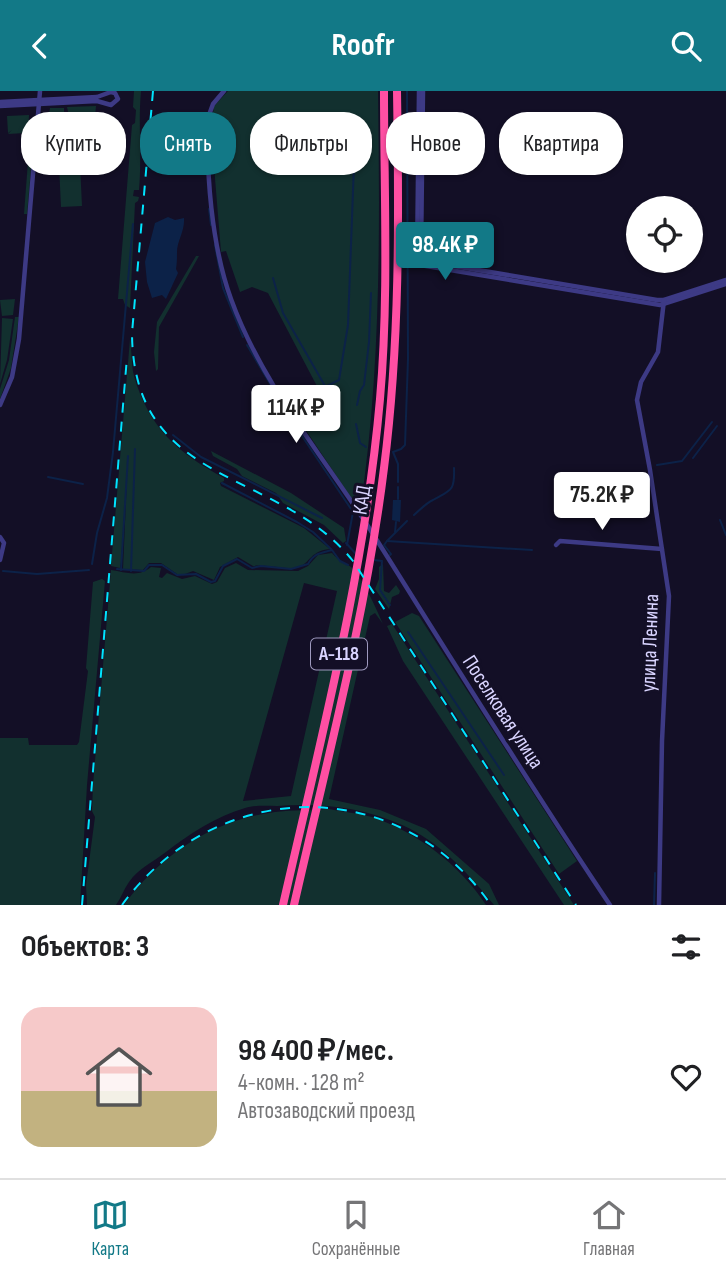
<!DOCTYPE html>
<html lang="ru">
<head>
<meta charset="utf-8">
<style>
	body { margin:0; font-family:"Sofia Sans Condensed",sans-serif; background:#f6f6f6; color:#202124; height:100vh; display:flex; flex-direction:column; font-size:26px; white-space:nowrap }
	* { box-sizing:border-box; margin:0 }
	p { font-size:23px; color:#757577 }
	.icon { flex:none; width:38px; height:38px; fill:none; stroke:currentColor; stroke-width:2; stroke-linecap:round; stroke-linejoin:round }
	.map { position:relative; height:814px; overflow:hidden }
	.details { display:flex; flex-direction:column; background:#fff; flex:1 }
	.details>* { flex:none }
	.hud { position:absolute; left:21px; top:21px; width:684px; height:63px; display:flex; gap:14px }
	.controls { position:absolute; left:626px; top:105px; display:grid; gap:14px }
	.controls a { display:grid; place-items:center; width:77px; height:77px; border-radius:50%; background:#fff; box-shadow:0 2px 5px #0004; font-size:35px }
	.price { position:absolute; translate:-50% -60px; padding:0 16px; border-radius:7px; background:#fff; color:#222; font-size:23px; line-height:46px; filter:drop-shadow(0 2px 4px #0008) }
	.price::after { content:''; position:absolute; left:50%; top:42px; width:21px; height:16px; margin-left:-10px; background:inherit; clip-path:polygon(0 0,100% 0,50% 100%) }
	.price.current { background:#127987; color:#fff }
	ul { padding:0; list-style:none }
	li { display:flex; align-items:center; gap:21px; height:175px; padding:0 21px }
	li+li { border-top:2px solid #e0e0e0 }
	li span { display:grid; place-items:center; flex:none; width:196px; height:140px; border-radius:21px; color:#555 }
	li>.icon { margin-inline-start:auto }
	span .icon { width:84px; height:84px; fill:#fffc; stroke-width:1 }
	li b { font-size:30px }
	h2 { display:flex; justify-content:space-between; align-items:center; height:84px; padding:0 21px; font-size:30px }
	.pill { padding:0 24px; border-radius:28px; background:#fff; box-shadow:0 2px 5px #0004; font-size:24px; line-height:63px }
	.pill.current { background:#127987; color:#fff }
	header { display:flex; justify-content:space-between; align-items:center; height:91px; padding:0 21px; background:#127987; color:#fff; font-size:32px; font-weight:700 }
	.tabs { display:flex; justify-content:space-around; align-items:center; height:98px; border-top:2px solid #e0e0e0; background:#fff; font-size:19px; color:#757577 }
	.tabs a { display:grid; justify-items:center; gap:4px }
	.tabs .current { color:#127987 }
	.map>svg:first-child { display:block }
	.green { fill:#12302f; fill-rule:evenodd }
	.water { fill:#0c2248 }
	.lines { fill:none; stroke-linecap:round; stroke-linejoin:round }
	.stream { stroke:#0c2248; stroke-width:2 }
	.minor { stroke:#3d3a85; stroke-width:4.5 }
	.highway { stroke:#ff4fa3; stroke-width:8 }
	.rail { stroke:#00e5ff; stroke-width:2; stroke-dasharray:10 9; stroke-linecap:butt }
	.labels { text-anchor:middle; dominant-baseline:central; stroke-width:6; stroke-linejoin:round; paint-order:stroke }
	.shield { fill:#130f26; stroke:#9e99be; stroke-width:2 }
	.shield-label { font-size:19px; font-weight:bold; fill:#d9d4ff }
	.street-label { font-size:21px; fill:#d9d4ff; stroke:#130f26 }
</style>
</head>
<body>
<header><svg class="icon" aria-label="back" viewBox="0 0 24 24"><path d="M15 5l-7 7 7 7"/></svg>Roofr<svg class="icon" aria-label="search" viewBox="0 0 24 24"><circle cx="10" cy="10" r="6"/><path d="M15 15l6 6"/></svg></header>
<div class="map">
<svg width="726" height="814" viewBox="0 0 726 814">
	<rect width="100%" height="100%" fill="#130f26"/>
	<g class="green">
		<path d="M134,0h7c-3,33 1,66 -2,99h-5l-1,6 6,1 -1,4 -3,2 -5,105 -5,-3 -2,-6h-5l14,-174 3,-2 1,-13 -3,-3z"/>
		<path d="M228,0h150c2,140 3,281 -18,420l-65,-97h8l11,-10 5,-14 -51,-97 -16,-6 -12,5 -14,-41 -5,1 -10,-123 3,-23z"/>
		<path d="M96,15l-5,57 -11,1 2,42 -21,1 -2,-42h-22l4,-50 8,-1 1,-6h14v7l-14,12c-3,17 10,20 24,20l6,-10 1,-10 -12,-11 -2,-9z"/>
		<path d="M29,24l-1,18 -4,-2 1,2 -17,1 4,-4 -4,3 -1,-17z"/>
		<path d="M30,44h4l-7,79h-3z"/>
		<path d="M196,165h3l-40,71 -1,42 -2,2 -2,-19 3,-30z"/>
		<path d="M15,208l-2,16 -11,1 -2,-16z"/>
		<path d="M15,226h4l-8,51 -11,31v-10l9,-29z"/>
		<path d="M2,227l11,1 -6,41 -7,24z"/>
		<path d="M130,248c2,12 1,25 4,37 15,52 44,77 90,102v3l-4,2 1,3 83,42 26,21c-22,2 -20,17 -35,19 -15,1 -28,-4 -42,-2l-15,-9 -18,10 -6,13 -21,-9 -8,3h-8l-16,-11h-12l-6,7 -20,-1 5,-114 -7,107 -1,6 -9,-2z"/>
		<path d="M211,360l80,42 53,35 2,13 -3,2 -19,-18 -41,-22 -7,-10 -34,-17 -5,-7 -24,-13z"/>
		<path d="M332,462c6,7 12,9 19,14 11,9 26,43 32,57l-8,-11 -5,3 -41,183 51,11 46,19 63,55 10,21h-5c-25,-31 -54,-63 -92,-80 -40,-18 -82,-22 -125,-19 -10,0 -22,-1 -32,2 -28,8 -56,26 -79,44 -13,10 -27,16 -37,30 -5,7 -8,16 -13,23h-29l-1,-20 9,-68 -3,-6 1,-26 18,-215c15,2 27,8 40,-3l10,1 -2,9 3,1 5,-5 15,6 13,-3 17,8 5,-2 8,-14 11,-5 12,7 50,1 10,-5 10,-11zM304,492l33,8 -46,205 -48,5z"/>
		<path d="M383,473l1,27 5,2 7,-8 4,6 -1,3 -7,3 -3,12 -14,-20 4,-10v-12z"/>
		<path d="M102,488l3,2 -18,204 -7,120h-80v-167h28l1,7h48l2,-3 9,-71 -2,-3 7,-86z"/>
		<path d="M412,522l7,3 158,245 -18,13 -164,-252z"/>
		<path d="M392,533l182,281h-10l-161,-244 -16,-35z"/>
		<path d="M329,718c14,3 29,4 43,8 45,15 88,48 114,88h-362c36,-50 89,-85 151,-93 18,-2 36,-2 54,-3z"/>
	</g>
	<g class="water">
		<path d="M168,126l7,3 9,-2c1,13 -7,23 -7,34 0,6 0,11 -1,17l2,4 -12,26 -4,-4 -10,3 -5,-16 -2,-20 10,-39z"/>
		<path d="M393,409h8l-1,22 -8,-2z"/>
	</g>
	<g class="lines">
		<g class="stream">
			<path d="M209,118l2,16"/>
			<path d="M215,154l8,43 20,49"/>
			<path d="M273,187l10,35 42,73"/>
			<path d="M247,254l47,79 59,88 -6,33"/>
			<path d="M321,302l6,-7 12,-6 9,-55 6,-161"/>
			<path d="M357,314l3,-14 4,-6 5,-43 2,-49"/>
			<path d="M356,333l4,19 6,4"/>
			<path d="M173,344l28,22 121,61"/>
			<path d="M693,367l24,-32"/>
			<path d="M657,374l25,-4 30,-39"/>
			<path d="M48,386l35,7"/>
			<path d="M398,391v-18l-5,-12 8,-3 4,-4 3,-86 -1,-268"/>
			<path d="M222,392l75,39 16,10 18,17"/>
			<path d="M398,408v-12"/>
			<path d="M414,424c6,-5 12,-12 19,-15 18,-10 22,-9 21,-32"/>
			<path d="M720,429l6,15"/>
			<path d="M407,430l-20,20 145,9"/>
			<path d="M395,441l1,-10"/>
			<path d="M387,450l-3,4 7,9 -1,1"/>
			<path d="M346,452l10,11"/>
			<path d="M374,469l8,1 -2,29 10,15"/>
			<path d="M92,473l5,-31 10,-35 6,-46 20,-228"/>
			<path d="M117,478l27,2 5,-6h13l15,10 19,-1 15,8 4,-1 8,-15 14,-7 15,9 9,-2 30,3 17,-5c6,-11 13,-11 24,-14l8,11 8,4"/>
			<path d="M121,479l7,-114"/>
			<path d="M3,480l34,3 52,-4"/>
			<path d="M131,480l4,-122"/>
			<path d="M408,541l96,143"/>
			<path d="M654,814l1,-32"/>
		</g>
		<g class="minor">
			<path d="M224,0l-11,13 -4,11c-4,55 3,132 22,184 31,86 93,158 142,235 78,124 155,249 237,371"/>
			<path d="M419,0l-2,171 3,3 240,40 66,-21"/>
			<path d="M423,0l-2,162 3,8 233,39h7l62,-20"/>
			<path d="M0,11l97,-5 14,-5 4,1 3,6 -7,6 -14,-4 -97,5"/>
			<path d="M0,314l12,-28 7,-38 21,-248"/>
			<path d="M0,446l4,6 -4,17"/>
			<path d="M556,454l4,-4 102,8"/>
			<path d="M659,814l3,-164 7,-145 -19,-126 -13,-70 4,-18 17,-30 6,-52"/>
		</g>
		<g class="highway">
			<path d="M283,814c38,-167 82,-335 97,-506 9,-102 4,-206 4,-308"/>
			<path d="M294,814c33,-145 72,-290 90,-437 16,-125 15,-252 13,-377"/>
		</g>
		<g class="rail">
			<path d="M153,0l-21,242c1,156 146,134 221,228l223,344"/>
			<path d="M82,814l45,-548"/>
			<path d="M122,814c94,-128 276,-133 369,0"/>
		</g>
	</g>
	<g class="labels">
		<rect class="shield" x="311" y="547.5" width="56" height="31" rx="5"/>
		<g class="shield-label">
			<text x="339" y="563">А-118</text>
		</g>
		<g class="street-label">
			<text transform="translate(362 409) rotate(-81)">КАД</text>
			<text transform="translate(650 552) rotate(-88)">улица Ленина</text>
			<text transform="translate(503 621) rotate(57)">Поселковая улица</text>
		</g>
	</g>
</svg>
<div class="controls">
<a><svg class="icon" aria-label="locate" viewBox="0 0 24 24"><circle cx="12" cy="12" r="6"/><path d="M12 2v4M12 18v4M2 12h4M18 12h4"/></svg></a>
</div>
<b class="price current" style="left:445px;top:191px">98.4K ₽</b>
<b class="price" style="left:296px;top:354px">114K ₽</b>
<b class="price" style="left:602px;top:441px">75.2K ₽</b>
<div class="hud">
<a class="pill">Купить</a>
<a class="pill current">Снять</a>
<a class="pill">Фильтры</a>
<a class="pill">Новое</a>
<a class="pill">Квартира</a>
</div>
</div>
<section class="details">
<h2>Объектов: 3<svg class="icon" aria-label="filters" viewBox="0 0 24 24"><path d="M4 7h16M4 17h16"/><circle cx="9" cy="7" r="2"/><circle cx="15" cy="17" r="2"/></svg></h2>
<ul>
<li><span style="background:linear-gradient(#f6c9c9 60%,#c2b280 0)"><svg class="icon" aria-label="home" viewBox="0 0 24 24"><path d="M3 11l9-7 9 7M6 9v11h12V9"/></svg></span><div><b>98 400 ₽/мес.</b><p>4-комн. · 128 m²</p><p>Автозаводский проезд</p></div><svg class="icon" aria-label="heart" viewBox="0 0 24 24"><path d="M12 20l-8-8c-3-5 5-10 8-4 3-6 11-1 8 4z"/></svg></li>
</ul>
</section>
<nav class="tabs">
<a class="current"><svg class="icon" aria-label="map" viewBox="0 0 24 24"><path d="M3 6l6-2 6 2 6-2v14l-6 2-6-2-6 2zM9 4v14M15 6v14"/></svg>Карта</a>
<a><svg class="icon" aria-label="saved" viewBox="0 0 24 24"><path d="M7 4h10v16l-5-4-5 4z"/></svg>Сохранённые</a>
<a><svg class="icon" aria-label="home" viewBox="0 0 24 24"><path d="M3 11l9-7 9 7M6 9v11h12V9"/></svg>Главная</a>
</nav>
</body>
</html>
